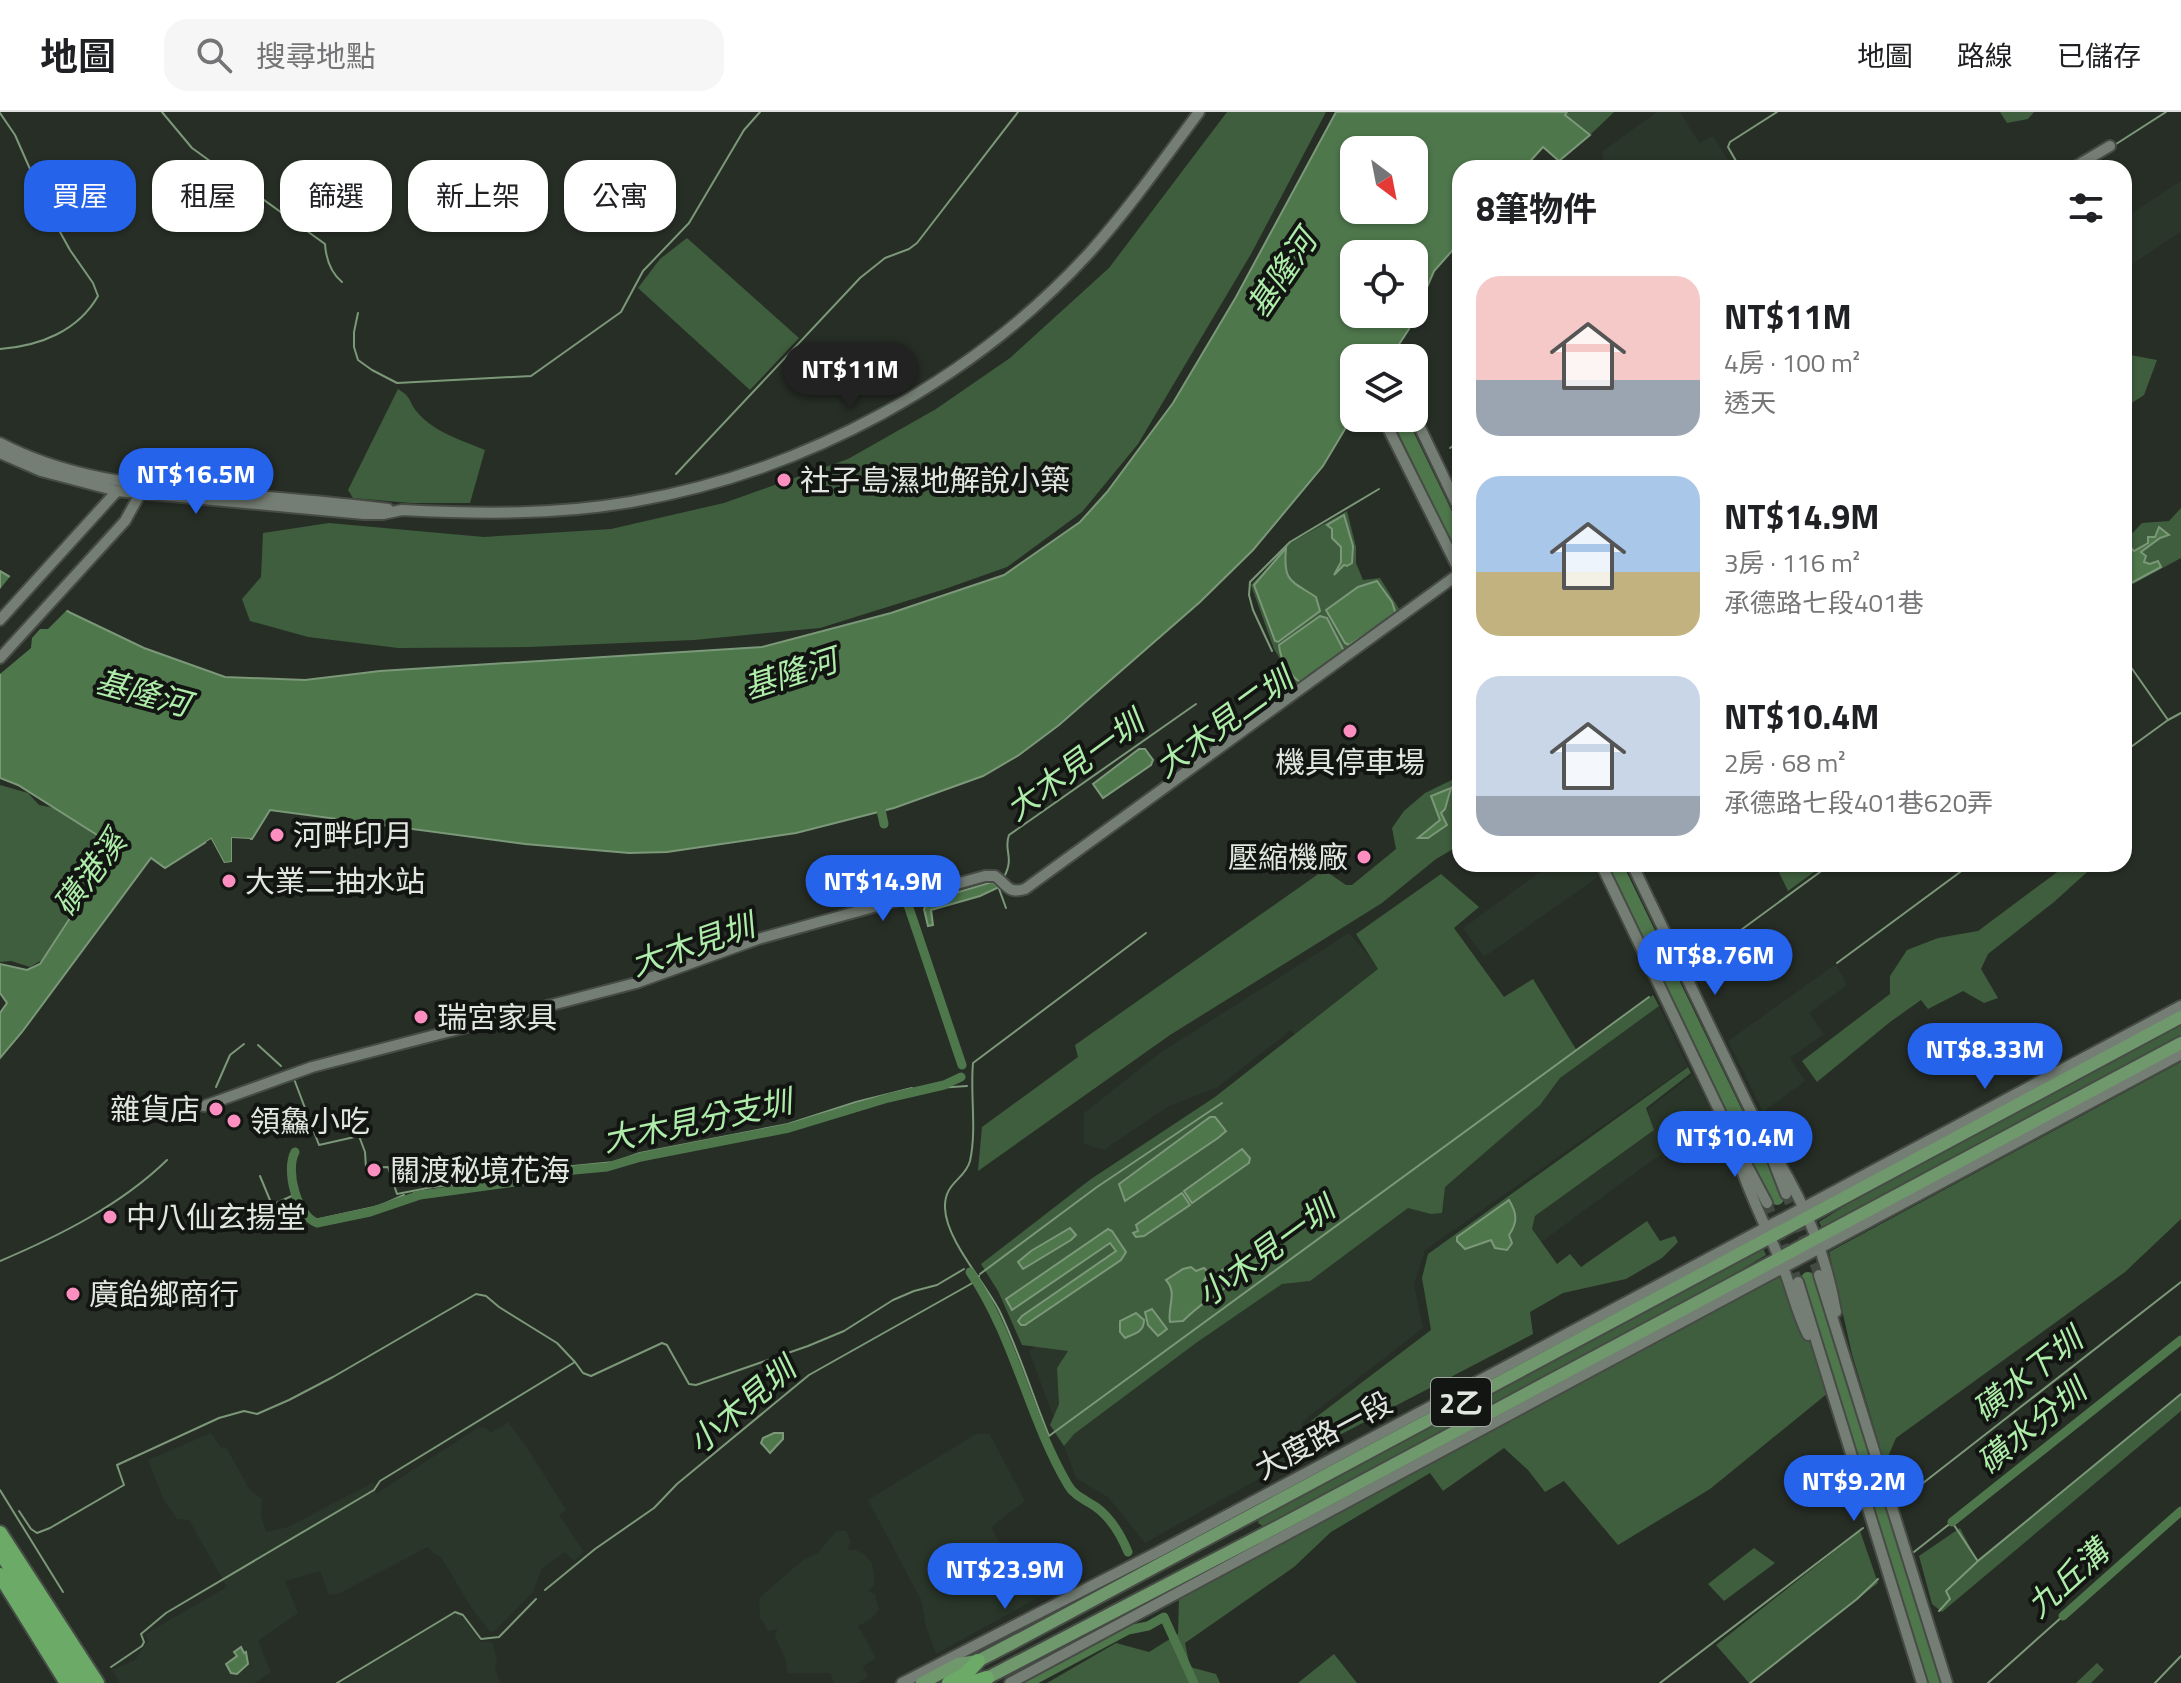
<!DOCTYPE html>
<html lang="zh-TW">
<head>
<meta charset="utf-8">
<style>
	body { margin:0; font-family:"Titillium Web","Noto Sans TC",sans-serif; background:#f6f6f6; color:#202124; height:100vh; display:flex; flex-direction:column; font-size:30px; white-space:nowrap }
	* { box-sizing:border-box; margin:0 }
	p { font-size:26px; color:#757577 }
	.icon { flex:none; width:44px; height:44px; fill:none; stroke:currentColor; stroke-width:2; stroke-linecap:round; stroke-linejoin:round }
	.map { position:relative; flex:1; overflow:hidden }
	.panel { position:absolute; left:1452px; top:48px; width:680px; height:712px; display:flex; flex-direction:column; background:#fff; border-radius:24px; box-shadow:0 2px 6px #0004 }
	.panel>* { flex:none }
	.hud { position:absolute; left:24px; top:48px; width:760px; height:72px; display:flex; gap:16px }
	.needle { width:52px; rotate:148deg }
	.buttons { position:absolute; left:1340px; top:24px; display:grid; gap:16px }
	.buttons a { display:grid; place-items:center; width:88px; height:88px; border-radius:16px; background:#fff; box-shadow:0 2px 6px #0004; font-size:40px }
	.price { position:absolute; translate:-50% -68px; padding:0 18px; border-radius:28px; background:#2563eb; color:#fff; font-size:26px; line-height:52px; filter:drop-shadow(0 2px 4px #0008) }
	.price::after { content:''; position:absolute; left:50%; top:48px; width:24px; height:18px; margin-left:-12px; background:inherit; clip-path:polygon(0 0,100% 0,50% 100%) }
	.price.current { background:#222; color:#fff }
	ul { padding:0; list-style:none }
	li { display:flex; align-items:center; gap:24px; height:200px; padding:0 24px }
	li span { display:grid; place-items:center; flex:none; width:224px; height:160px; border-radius:24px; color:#555 }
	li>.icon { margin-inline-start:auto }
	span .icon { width:96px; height:96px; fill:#fffc; stroke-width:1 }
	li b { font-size:34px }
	h2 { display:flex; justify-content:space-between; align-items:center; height:96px; padding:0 24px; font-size:34px }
	.tag { padding:0 28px; border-radius:24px; background:#fff; box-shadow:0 2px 6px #0004; font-size:28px; line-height:72px }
	.tag.current { background:#2563eb; color:#fff }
	header { display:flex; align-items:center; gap:48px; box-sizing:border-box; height:112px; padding:0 40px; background:#fff; border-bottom:2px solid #e0e0e0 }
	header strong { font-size:38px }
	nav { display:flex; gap:44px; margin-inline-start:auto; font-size:28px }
	.search { width:560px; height:72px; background:#f6f6f6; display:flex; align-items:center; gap:20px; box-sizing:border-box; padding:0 28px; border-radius:24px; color:#757577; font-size:30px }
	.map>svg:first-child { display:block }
	.built { fill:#2a3629 }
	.green { fill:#3f5e3d }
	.water { fill:#4f774c; stroke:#7b9878; stroke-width:2; fill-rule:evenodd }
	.pier { fill:#272e26 }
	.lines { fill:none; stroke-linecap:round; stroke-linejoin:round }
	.stream { stroke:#7b9878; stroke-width:2 }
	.canal { stroke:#4f774c; stroke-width:9 }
	.river { stroke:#4f774c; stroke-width:14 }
	.minor-tunnel { stroke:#434a42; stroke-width:10; stroke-dasharray:10 5; stroke-linecap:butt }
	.minor-casing { stroke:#464c45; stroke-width:14 }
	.major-casing { stroke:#464c45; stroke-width:16 }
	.highway-casing { stroke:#464c45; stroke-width:18 }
	.minor { stroke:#757e74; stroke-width:10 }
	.major { stroke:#6f996c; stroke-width:12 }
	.highway { stroke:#6bab67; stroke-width:14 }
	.poi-dot { fill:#fd8ec0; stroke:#121512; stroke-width:3 }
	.labels { text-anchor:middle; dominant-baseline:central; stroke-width:8; stroke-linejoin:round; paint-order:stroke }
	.shield { fill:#121512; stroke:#a3a7a2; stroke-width:2 }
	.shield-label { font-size:28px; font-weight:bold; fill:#e1e6e0 }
	.poi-label { font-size:30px; fill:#e1e6e0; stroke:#121512; text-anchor:start }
	.street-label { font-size:30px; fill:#e1e6e0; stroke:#121512 }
	.water-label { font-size:32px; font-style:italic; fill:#aeeca9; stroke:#121512 }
</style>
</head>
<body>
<header>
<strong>地圖</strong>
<div class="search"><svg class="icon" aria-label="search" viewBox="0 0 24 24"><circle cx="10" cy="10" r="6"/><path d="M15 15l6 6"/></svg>搜尋地點</div>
<nav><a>地圖</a><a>路線</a><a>已儲存</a></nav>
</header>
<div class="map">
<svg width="2181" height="1571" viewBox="0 0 2181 1571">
	<rect width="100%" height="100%" fill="#272e26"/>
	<g class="built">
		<path d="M1657,0h23l19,31 14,-7 20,32h-131l1,-17z"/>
		<path d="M2181,69v50l-57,39v-51z"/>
		<path d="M1551,752h40l7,13 -114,80 -21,-29z"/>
		<path d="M1349,821l48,56 107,19 66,58 89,-60 29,60 -263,184 -11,34 9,44 -121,94 1,32 -158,89 -36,-45 -33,-20 -47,-127 187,-120 109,-161 -34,-40 -73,57 -51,20 -63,43 -20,-6v-31l76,-60z"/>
		<path d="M1836,852l11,21 -38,28 15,21 -34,24 15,23 -42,31 -35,-71z"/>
		<path d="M1693,962l22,45 -68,45 -107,79 -8,-14 3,-13 118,-85 -5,-22z"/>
		<path d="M508,1310l20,27 38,61 -7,5 25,37 -10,9 -9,-9 -23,16 -9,24 -38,39 -5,1 -19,-25 -30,-50 -7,-3 -6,-7 -90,47 -9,1 -9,-24 -35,10 13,32 -40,28 13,31 -16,11h-135l-8,-13 23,-10 13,-19 -3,-7 82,-47 -38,-67 -12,-1 -13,-19 -16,-40 63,-27 10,15 5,-1 24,43 12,9 -1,16 5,17 22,-5 86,-45 2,12 103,-67 6,1 6,5z"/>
		<path d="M989,1321l36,68 -34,26 34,65 40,-22 5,10 -134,74 -10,-27 -5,-27 -53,-100 108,-66z"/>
		<path d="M836,1419h10l5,10 -4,9h9l10,6 6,7 2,12v10l-6,6 7,3 4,16 -8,9 -13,7 18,32 -13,8 5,11 -10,6h-24l-4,-10h-42l-3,-15 -10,-21 2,-8 -9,2 -8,-14 -1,-19 44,-38 15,-7z"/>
		<path d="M458,1499l23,31h11l5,17 -2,8 5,16h-159z"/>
	</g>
	<g class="green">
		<path d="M1227,0h99l-75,142 -113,190 -56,68 -75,55 -62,22 -125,39 -126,12 -165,7 -131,1 -90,-11 -58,-16 -8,-22 19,-22 2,-44 66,-10 155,14 127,-8 113,-26 124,-44 88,-50 74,-51 99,-90z"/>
		<path d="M1567,0h47l-24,23 -25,-20z"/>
		<path d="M2000,0h34l-6,7 -21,4z"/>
		<path d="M687,126l112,100 -49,52 -112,-102 22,-29z"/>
		<path d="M2125,242l32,6 -13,35 -20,13z"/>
		<path d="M398,277c15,9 10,13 20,24 16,19 45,28 67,37l-15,53h-59l-58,-5 -5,-8z"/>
		<path d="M2181,396v50l-57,31v-47l18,-19 27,-2z"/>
		<path d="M1347,399l9,36v16l7,17 17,-2 21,34 -104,74 -23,-37 -23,-64 39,-42z"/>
		<path d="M1460,664v69l-24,14 -54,44 -212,132 -192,136 4,-44 96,-70 -3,-12 249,-175 22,15h6l44,-36 -4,-21 12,-17 21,-18z"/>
		<path d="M0,673l28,8 11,12 36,7 42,35 -25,34 -50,79 -12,7 -19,-6 -11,1z"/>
		<path d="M1775,752h50l-37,27z"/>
		<path d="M2068,752h28l-42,38 -66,52 -7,15 17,29 -14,5 -21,-12 -35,18 -7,-9 -31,22 -73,60 -15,-21 88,-67v-18l17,-26 31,-12 40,-7z"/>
		<path d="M1441,762l38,33 -25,21 50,69 29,-18 44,72 76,-56 6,11 -99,72 -20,27 -95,82 -3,26 -11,1 -23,-6 -98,73 -28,3 -86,59 -122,91 -10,12 -14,-21 9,-21 -2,-36 11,-17 -46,-6 -24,-54 -17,-27 110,-85 124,-82 163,-128 -22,-35z"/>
		<path d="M2181,912v12l-359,192 -3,-6 43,-27z"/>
		<path d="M2181,950v157l-56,53 -229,166 -11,26 -33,-110 -23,-102z"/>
		<path d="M1688,955l3,6 -45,35 8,22 -119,86 -3,13 25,35 13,-10 11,13 66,-46 13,20 15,-5 3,6 -16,16 -36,21 -63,14 -33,19 3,22 -224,117 2,-30 120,-91 -9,-52 6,-24z"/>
		<path d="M1762,1135l4,8 -50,30 -450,243 -8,-5 1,-5 29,-16z"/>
		<path d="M1782,1163l24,50 22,68 -118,96 -92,56 -54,-64 -19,11 -17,-22 -24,-22 -61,43 -13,-18 -99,59 -37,35 -109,76 5,24 26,7 4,9h-173l69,-40 33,9 29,-18 1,-37z"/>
		<path d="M2181,1283v16l-239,201 -10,-8 -13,-48 41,-28 17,32z"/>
		<path d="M1860,1419l18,52 -129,100 -33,-38z"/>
		<path d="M1754,1436l21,15 -51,38 -16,-17z"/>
		<path d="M1334,1542l23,29h-59z"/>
		<path d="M2097,1551l7,7 -13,13h-15z"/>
	</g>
	<g class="water">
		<path d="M1336,0h231l-2,3 25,20 -31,26 -16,-14 -19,21h-64v74l-26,29 -25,58 -19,29h-36v56l-31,52 -70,84 -53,52 -141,123 -40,30 -36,21 -89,32 -98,25 -129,19 -38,1 -104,-9 -255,-34 -18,29 -20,-1v24l-8,1 -13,-24 -46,29 -14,-10 -129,174 -22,26v-45l7,-10 -7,-10v-29l27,6 13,-6 76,-117 -98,-62 -18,-7v-207l71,42 73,35 81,29 80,3 75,-9 382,-24 129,-34 113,-38 76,-53 27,-30 66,-89 63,-106zM1354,38h60v60h-60zM1354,142h60v60h-60z"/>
		<path d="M1344,403l9,31 -1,17 -5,3 -3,-1 -10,10 7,-13v-15l-9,-9v-9l-5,-4z"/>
		<path d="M2159,415l10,8 -9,3 -19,14 5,4 -2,6 6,2 8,-3 3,6 -28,15 -9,2v-34l5,-4 5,5 14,-8v-6h7z"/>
		<path d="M1286,436c-3,34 4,32 30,49l4,14 -42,31 -3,-1 -21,-56z"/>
		<path d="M1377,469l15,21 4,12 -47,31 -4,-2 -19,-33 32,-23z"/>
		<path d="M1320,504l7,2 17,33 -43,32c-12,-8 -21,-24 -22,-38z"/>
		<path d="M1139,637h6l8,11 -2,5 -48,33 -10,-14z"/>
		<path d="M1451,676l-6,21 -4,4 6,12 -19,13h-10l22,-18 -9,-24z"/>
		<path d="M992,770l7,5 -19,9 -49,14 2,15 -5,1 -4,-17 4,-8z"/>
		<path d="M1210,1005h5l11,14 -8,7 -93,63 -6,-17z"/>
		<path d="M1242,1037l8,9 -1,5 -57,40 -8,-12z"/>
		<path d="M1182,1081l8,12 -46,31 -8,1 -3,-4 5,-2 -2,-6z"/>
		<path d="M1509,1088c8,13 9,22 0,35l3,8 -5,7 -12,-2 -4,-8 -26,9 -8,-8v-4z"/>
		<path d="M1070,1116l6,7 -5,5 -48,29 -5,-7 13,-11z"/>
		<path d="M1108,1117l4,2 14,21 -5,8 -96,65h-4l-3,-4 4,-5 94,-65 -6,-8 -98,67 -6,-11z"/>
		<path d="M1261,1139l5,6 -3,5c-27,20 -57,36 -80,59l-13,1c-3,-15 8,-29 -4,-42l17,-11 8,-2 5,4 8,-3 4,4 -4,9 16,-2 2,-9z"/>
		<path d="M1152,1197l15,20 -9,7 -10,-11 -3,-13z"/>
		<path d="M1136,1201l8,7c0,13 -11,14 -19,18l-5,-6v-11z"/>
		<path d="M774,1321h9v6l-13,14 -9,-10 2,-5z"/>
		<path d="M241,1535l3,6 2,-1 2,12 -11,10 -6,-1 -5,-9 11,-8 -3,-4z"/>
	</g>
	<g class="pier">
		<path d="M12,462l58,33 -22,22h-8l-8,9 -1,10 -31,26v-85z"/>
		<path d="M232,726l18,1 -1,4 -13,-1v22l-14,3 -16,-25 5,-3 13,24 8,-1z"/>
	</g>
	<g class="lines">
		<g class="stream">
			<path d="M162,0l30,36 133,96c1,15 5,28 17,38"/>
			<path d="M0,1l15,22 34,77 21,38 23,33 5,13c-20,35 -58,50 -98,53"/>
			<path d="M2113,34l53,-34"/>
			<path d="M1740,56l-12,-21 2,-5 47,-30"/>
			<path d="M358,201l-4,19v15l4,13 14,10 25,13 134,-7 90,-64 22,-41 46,-48 55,-93 16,-18"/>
			<path d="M1450,336l10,-7"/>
			<path d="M676,362l184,-196 25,-20 24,-9 8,-6 101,-131"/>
			<path d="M1272,539l-19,-41 -4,-15 1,-13 40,-40 89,-53"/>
			<path d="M2124,553l4,-2 40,57 13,-7"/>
			<path d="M2124,640l44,-32"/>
			<path d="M1004,765c11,-20 -1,-27 5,-42l187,-131"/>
			<path d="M998,774l8,22"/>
			<path d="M835,811l110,-31"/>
			<path d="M1146,821l-173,130c-3,32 4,66 -3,98 -5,19 -26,21 -25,47 1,32 39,73 54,102 20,41 33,84 50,126l600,-439"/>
			<path d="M1715,837l116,-85"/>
			<path d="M1837,851l134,-99"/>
			<path d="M638,876l16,-6"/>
			<path d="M258,933l23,21"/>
			<path d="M294,967l25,66 40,-9 6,16 1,16 22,-1 9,27 36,-7 95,-10 25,-9 61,-6 26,-9 148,-29 68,-22 56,-14"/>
			<path d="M216,975l14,-32 14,-11"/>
			<path d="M802,1008c55,-16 108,-32 165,-34"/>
			<path d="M544,1060l51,-4 48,-13 125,-23 16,-6"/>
			<path d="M260,1064l12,29 24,-11 14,27 69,-15 25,-11"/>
			<path d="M414,1081l108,-14"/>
			<path d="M0,1149c59,-25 121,-56 167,-101"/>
			<path d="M980,1162l117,-87 125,-84"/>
			<path d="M0,1378l63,102"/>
			<path d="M1900,1389l281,-219"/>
			<path d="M19,1399l12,18 6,4 13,-5 74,-43 -7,-20 102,-47 25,-7 13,3 32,-14 44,-23 143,-83 10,2 13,11 58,36 18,19"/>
			<path d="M1914,1440l38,-30 25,38"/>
			<path d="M545,1478l50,-41 59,-41 23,-24 132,-109 160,-90 8,-5 2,-4"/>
			<path d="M1939,1499l11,-12 -4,-8 32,-30 203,-167"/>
			<path d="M111,1555l31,-21 2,-4 -3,-8 25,-21 208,-123 6,-9 195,-119 8,11 8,3 71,-33 5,2 22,39 7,1 112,-39 36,-15 49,-31 21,-9 23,-6 27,-16"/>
			<path d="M337,1571l118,-71 8,3 18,24 18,-2 37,-38"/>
			<path d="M1660,1571l203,-155"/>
			<path d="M1750,1571l107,-84 21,-20"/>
			<path d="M1988,1571l75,-67"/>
			<path d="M2155,1571l26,-27"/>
		</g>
		<g class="canal">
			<path d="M879,688l5,24"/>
			<path d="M908,793l54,160"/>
			<path d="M295,1040c-10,18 2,64 22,71l53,-11 50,-17 103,-14 30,-9 54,-5 34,-10 148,-29 99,-30 56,-13 17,-8"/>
			<path d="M970,1160c45,66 58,145 98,213 6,11 18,15 28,22 15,11 25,28 32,45"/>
			<path d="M1952,1410l229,-182"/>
			<path d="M2063,1504l118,-105"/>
			<path d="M1029,1571l99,-53 20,-4 16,-9 30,66"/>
		</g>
		<g class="river">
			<path d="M1399,306l61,126"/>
			<path d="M1615,752l162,334"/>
			<path d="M1808,1167l127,404"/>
		</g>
		<g class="minor-tunnel">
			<path d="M1786,1082l33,81"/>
			<path d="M1767,1091l31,79"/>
		</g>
		<defs>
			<g id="minor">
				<path d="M2073,56l37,-22"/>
				<path d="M1414,303l46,96"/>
				<path d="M1383,306l77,154"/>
				<path d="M0,331c63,33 130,41 200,48 63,6 126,10 188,18"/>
				<path d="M0,341l41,18 76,20 247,23h19l19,-4c77,4 153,5 229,-8 173,-30 342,-121 460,-251 39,-44 73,-92 108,-139"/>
				<path d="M0,508l117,-129"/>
				<path d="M0,546l125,-137 15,-27"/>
				<path d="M1601,752l132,275 34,64"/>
				<path d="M1632,752l135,281 19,49"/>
				<path d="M204,994l108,-39 324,-84 122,-44 227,-63h10c13,9 12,18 30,13l435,-316"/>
				<path d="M1778,1048c29,49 48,95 58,152"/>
				<path d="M1739,1049c11,36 29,69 43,104 10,23 14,47 26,70"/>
				<path d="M1819,1163l128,408"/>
				<path d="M1798,1170l124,401"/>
				<path d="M902,1571l256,-131 1023,-546"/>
				<path d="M1010,1571l1171,-629"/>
			</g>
			<g id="major">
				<path d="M922,1571l36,-19 20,-3 46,-24 1157,-620"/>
				<path d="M982,1571l5,-5 292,-152 902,-483"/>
			</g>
			<g id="highway">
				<path d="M0,1421l97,150"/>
				<path d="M0,1439l82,132"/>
				<path d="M0,1463l67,108"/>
				<path d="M949,1571l17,-9 12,-13"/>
				<path d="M971,1571l16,-5"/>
			</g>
		</defs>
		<use href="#minor" class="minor-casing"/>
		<use href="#major" class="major-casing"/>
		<use href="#highway" class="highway-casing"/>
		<use href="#minor" class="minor"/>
		<use href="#major" class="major"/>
		<use href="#highway" class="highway"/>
	</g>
	<g class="poi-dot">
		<circle cx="784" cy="368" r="8"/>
		<circle cx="1350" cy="619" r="8"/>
		<circle cx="277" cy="723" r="8"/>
		<circle cx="1364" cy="745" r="8"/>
		<circle cx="229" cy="769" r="8"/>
		<circle cx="421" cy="905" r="8"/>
		<circle cx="216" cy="997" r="8"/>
		<circle cx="234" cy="1009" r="8"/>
		<circle cx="374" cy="1058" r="8"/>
		<circle cx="110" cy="1105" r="8"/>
		<circle cx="73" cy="1182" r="8"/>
	</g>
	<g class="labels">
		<rect class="shield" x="1431" y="1266" width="60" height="48" rx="6"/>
		<g class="shield-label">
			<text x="1461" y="1290">2乙</text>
		</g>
		<g class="poi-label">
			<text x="800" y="368">社子島濕地解說小築</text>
			<text x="1350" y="650" text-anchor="middle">機具停車場</text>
			<text x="293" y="723">河畔印月</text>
			<text x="1348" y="745" text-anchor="end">壓縮機廠</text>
			<text x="245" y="769">大業二抽水站</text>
			<text x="437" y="905">瑞宮家具</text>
			<text x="200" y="997" text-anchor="end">雜貨店</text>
			<text x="250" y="1009">領鱻小吃</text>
			<text x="390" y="1058">關渡秘境花海</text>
			<text x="126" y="1105">中八仙玄揚堂</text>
			<text x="89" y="1182">廣飴鄉商行</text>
		</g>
		<g class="street-label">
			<text transform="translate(1323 1323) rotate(-28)">大度路一段</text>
		</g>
		<g class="water-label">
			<text transform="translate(1281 161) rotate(-56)">基隆河</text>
			<text transform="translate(790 561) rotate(-18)">基隆河</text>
			<text transform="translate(143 580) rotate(15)">基隆河</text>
			<text transform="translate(1223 610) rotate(-36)">大木見二圳</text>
			<text transform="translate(1074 653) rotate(-36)">大木見一圳</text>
			<text transform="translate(89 761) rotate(-53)">磺港溪</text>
			<text transform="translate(692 832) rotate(-19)">大木見圳</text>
			<text transform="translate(697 1008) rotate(-12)">大木見分支圳</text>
			<text transform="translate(1265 1139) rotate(-36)">小木見一圳</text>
			<text transform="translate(2027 1262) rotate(-38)">磺水下圳</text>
			<text transform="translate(741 1293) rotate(-40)">小木見圳</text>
			<text transform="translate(2031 1314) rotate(-39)">磺水分圳</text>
			<text transform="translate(2067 1466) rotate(-42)">九丘溝</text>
		</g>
	</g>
</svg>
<div class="buttons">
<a><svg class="needle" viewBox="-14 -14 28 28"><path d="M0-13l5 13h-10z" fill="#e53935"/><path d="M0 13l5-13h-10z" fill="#757577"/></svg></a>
<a><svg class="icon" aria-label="locate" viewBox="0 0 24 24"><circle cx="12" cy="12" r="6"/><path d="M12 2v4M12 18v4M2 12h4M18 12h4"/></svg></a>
<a><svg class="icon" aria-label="layers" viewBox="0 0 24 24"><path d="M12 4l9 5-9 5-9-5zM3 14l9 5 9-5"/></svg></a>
</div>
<b class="price current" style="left:850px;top:299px">NT$11M</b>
<b class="price" style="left:196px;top:404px">NT$16.5M</b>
<b class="price" style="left:883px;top:811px">NT$14.9M</b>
<b class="price" style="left:1715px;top:885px">NT$8.76M</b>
<b class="price" style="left:1985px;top:979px">NT$8.33M</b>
<b class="price" style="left:1735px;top:1067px">NT$10.4M</b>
<b class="price" style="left:1854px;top:1411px">NT$9.2M</b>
<b class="price" style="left:1005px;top:1499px">NT$23.9M</b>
<div class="hud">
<a class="tag current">買屋</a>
<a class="tag">租屋</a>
<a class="tag">篩選</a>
<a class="tag">新上架</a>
<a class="tag">公寓</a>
</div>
<section class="panel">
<h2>8筆物件<svg class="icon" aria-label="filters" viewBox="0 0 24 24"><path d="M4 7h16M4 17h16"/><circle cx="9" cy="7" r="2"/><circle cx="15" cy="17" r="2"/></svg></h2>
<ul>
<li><span style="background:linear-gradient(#f6c9c9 65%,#9aa5b1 0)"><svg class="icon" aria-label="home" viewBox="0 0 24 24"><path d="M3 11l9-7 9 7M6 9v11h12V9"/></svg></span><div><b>NT$11M</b><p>4房 · 100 m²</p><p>透天</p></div></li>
<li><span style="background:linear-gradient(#a9c7e8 60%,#c2b280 0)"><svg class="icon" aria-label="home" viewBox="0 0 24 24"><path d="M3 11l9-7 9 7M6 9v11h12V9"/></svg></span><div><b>NT$14.9M</b><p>3房 · 116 m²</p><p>承德路七段401巷</p></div></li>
<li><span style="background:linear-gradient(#c9d6e8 75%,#9aa5b1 0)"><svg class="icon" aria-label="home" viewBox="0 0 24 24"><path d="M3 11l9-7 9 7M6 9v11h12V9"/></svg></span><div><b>NT$10.4M</b><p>2房 · 68 m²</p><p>承德路七段401巷620弄</p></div></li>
</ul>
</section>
</div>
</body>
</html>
